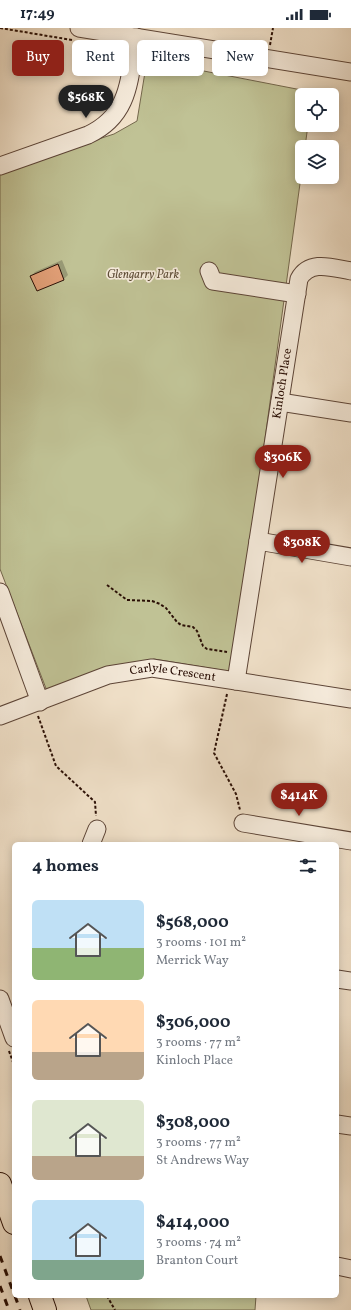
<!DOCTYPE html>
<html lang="en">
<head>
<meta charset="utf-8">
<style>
	body { margin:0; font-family:Vollkorn,serif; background:#f6f6f7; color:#1f2937; height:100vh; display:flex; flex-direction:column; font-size:15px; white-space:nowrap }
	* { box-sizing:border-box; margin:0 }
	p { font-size:13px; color:#747a83 }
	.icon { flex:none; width:22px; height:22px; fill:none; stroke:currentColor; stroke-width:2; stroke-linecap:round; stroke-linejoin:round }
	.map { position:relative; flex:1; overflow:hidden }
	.side { position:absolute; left:12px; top:814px; width:327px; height:456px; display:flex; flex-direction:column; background:#fff; border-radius:6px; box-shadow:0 2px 10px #0003 }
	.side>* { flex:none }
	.guide { position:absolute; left:12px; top:12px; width:327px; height:36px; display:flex; gap:8px }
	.fabs { position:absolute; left:295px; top:60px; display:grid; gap:8px }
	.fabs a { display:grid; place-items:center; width:44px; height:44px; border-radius:6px; background:#fff; box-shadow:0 2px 10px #0003; font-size:20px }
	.price { position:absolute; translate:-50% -34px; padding:0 9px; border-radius:14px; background:#8f2418; color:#fff; font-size:13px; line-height:26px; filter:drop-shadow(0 1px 2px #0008) }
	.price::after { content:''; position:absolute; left:50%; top:24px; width:12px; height:9px; margin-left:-6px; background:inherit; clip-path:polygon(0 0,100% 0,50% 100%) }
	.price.on { background:#222; color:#fff }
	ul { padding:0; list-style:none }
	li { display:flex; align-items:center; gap:12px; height:100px; padding:0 20px }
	li span { display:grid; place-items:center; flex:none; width:112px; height:80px; border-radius:6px; color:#555 }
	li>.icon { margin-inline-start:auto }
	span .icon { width:48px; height:48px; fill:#fffc; stroke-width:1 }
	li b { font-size:17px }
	h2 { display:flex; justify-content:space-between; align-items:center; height:48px; padding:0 20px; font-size:17px }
	.tag { padding:0 14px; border-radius:6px; background:#fff; box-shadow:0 2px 10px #0003; font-size:14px; line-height:36px }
	.tag.on { background:#8f2418; color:#fff }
	.status { display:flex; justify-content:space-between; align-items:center; height:28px; padding:0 20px; background:#fff; direction:ltr }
	.status svg { height:11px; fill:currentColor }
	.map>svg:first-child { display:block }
	.green { fill:#c0c295; stroke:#74684d }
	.shadow { fill:#0003 }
	.building { fill:#e2a078; stroke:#290e05 }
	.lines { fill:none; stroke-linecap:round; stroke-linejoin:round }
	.minor-casing { stroke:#5c4437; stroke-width:19 }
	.highway-casing { stroke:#290e05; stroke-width:24 }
	.path { stroke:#290e05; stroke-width:2; stroke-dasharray:3 2; stroke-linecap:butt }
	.minor { stroke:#f7edde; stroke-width:17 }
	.highway { stroke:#f3e4cd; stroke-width:22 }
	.rail { stroke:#290e05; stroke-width:3; stroke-dasharray:7 7; stroke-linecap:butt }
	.labels { text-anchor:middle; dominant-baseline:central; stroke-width:3.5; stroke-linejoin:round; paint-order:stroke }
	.park-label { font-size:12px; font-style:italic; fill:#5e4d37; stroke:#f7edde }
	.street-label { font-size:12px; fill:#290e05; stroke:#f7edde }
</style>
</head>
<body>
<div class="status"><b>17:49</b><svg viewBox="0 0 49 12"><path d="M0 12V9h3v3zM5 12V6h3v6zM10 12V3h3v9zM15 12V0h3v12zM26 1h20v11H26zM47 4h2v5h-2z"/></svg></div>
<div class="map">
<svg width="351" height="1282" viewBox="0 0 351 1282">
	<rect width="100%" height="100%" fill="#f3e4cd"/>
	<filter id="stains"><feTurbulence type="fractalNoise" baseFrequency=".005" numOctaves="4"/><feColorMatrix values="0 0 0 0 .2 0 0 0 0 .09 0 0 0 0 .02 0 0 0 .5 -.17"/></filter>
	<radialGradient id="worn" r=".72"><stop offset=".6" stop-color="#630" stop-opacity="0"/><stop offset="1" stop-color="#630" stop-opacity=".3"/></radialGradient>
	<g class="green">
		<path d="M147,32l165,32v3h-10v30h6l-3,22h-3v22l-69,503 -79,-13 -107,32 -47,-122v-398l114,-37 23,-13z"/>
		<path d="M86,1268h170l-1,14h-164z"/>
	</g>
	<path class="shadow" d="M62,232l6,15 -4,4 -27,11 -6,-14 4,-4z"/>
	<path class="building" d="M58,236l6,16 -27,11 -7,-15z"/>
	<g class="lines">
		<defs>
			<g id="minor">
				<path d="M79,0l272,44"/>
				<path d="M0,138l88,-31c43,-20 41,-57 48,-98"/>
				<path d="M209,243l4,10 84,13"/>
				<path d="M280,374l71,11"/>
				<path d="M258,513l93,16"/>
				<path d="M0,564l40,110"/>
				<path id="s1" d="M236,653l63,-402c11,-20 34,-11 52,-8"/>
				<path id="s2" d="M0,688l108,-41 44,-7 199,31"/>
				<path d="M243,795l108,18"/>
				<path d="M91,816l6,-15"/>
				<path d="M337,951l14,2"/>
				<path d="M0,971l14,39"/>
				<path d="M337,1096l14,2"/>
				<path d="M337,1238l14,3"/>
			</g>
			<g id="highway">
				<path d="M0,1156l14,39"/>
				<path d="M40,1268l5,14"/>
			</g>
		</defs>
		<use href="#minor" class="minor-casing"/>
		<use href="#highway" class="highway-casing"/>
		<g class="path">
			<path d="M0,0l72,12"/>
			<path d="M270,17l3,-17"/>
			<path d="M107,557l20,15 25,1 8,3 6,4 11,14 4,3 12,2 4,4 6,15 4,3 20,3"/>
			<path d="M227,666l-13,59 22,41 4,16"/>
			<path d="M38,688l18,50 39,36 1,14"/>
			<path d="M9,1023l5,14"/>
			<path d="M107,1268l8,14"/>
		</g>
		<use href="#minor" class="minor"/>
		<use href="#highway" class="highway"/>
		<g class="rail">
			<path d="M0,1228l14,38"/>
			<path d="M0,1258l9,24"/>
			<path d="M15,1268l5,14"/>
		</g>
	</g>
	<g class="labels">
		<g class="park-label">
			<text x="143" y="247">Glengarry Park</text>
		</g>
		<g class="street-label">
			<text stroke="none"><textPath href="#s1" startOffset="301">Kinloch Place</textPath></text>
			<text stroke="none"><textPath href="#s2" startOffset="181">Carlyle Crescent</textPath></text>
		</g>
	</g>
	<rect width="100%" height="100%" filter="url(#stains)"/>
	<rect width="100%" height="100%" fill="url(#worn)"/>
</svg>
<div class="fabs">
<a><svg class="icon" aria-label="locate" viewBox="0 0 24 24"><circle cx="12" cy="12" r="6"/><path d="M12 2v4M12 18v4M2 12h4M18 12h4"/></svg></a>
<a><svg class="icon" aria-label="layers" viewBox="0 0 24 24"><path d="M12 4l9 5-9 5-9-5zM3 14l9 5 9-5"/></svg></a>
</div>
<b class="price on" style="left:86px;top:91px">$568K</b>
<b class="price" style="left:283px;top:451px">$306K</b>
<b class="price" style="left:302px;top:536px">$308K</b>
<b class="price" style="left:299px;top:789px">$414K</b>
<div class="guide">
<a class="tag on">Buy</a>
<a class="tag">Rent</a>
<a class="tag">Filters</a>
<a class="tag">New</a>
</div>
<section class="side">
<h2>4 homes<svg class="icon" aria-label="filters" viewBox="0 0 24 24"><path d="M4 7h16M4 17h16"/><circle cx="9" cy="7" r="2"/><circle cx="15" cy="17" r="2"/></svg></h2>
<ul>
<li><span style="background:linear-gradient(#bfe0f5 60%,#8fb573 0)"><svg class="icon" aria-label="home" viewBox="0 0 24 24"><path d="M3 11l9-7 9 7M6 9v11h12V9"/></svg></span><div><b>$568,000</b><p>3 rooms · 101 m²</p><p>Merrick Way</p></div></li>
<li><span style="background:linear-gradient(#ffd9b3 65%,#b9a48a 0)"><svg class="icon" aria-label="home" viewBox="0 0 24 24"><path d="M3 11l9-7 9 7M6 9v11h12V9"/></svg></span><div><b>$306,000</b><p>3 rooms · 77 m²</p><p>Kinloch Place</p></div></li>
<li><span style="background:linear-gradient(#dfe7d0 70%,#b9a48a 0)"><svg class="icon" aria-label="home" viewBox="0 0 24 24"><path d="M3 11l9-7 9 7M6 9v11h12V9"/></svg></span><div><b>$308,000</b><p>3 rooms · 77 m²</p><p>St Andrews Way</p></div></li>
<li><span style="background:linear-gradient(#bfe0f5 75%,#7fa58c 0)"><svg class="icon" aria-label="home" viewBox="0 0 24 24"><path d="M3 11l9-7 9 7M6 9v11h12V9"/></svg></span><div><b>$414,000</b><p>3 rooms · 74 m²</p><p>Branton Court</p></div></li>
</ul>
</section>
</div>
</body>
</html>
